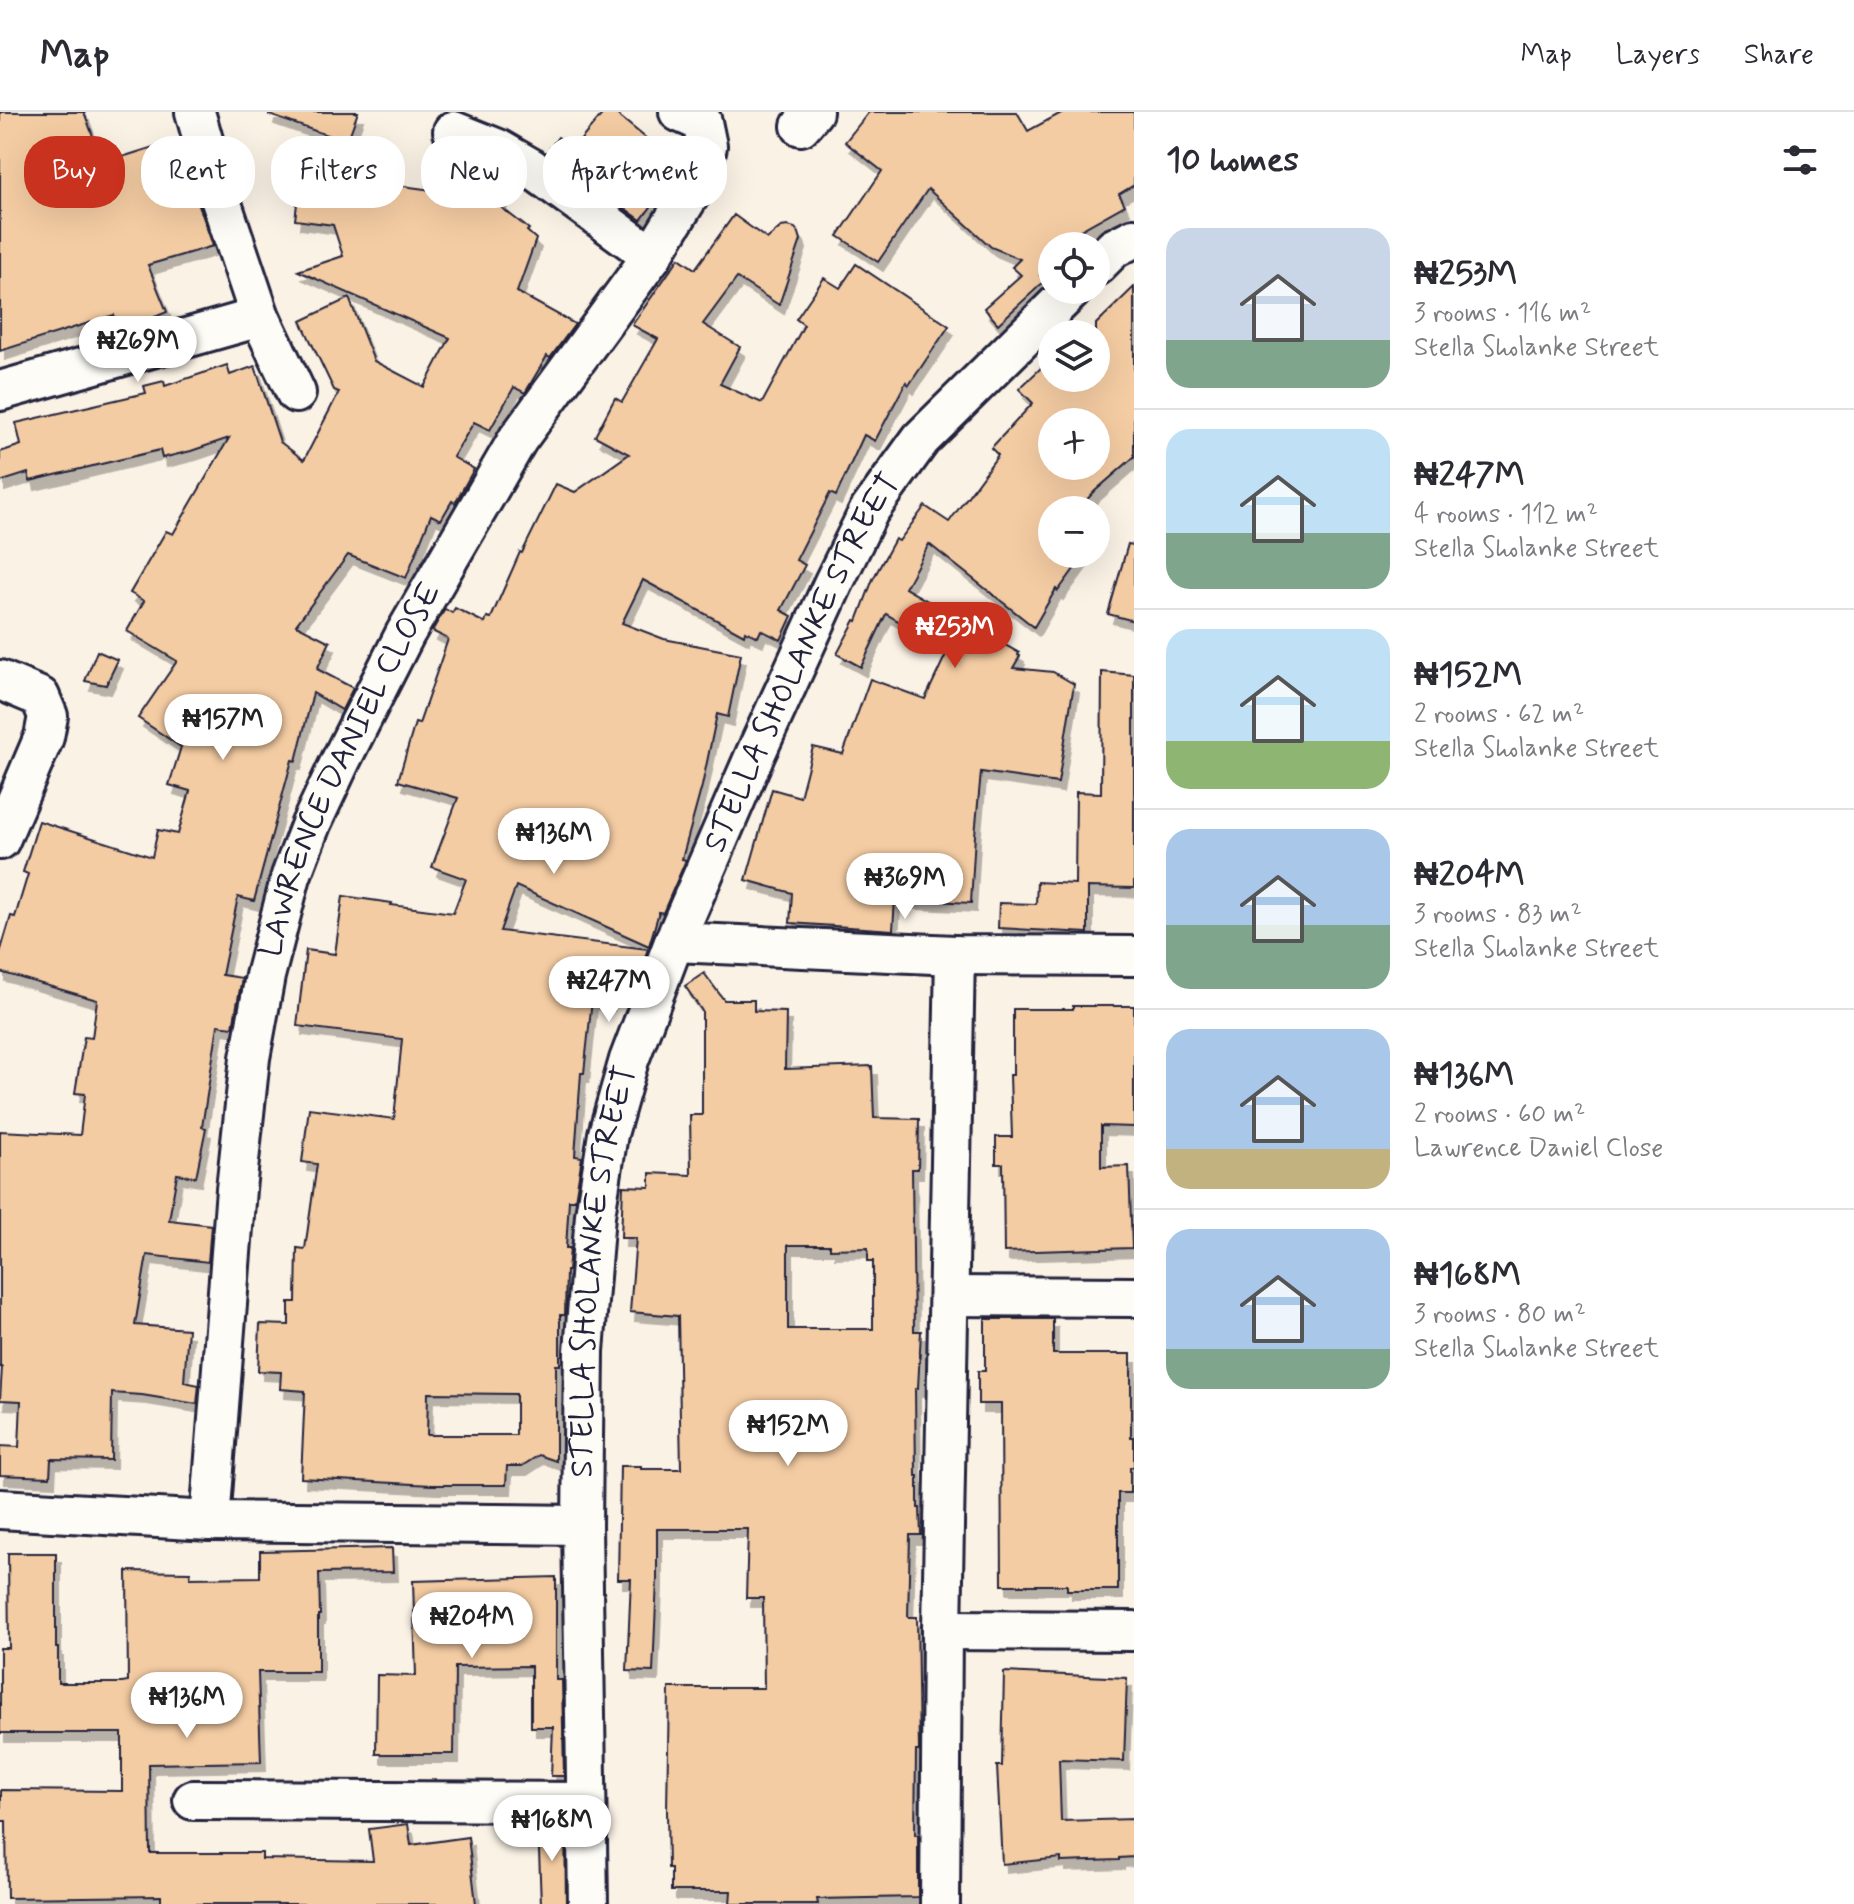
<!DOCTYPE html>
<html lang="en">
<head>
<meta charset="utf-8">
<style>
	body { margin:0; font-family:Mynerve,sans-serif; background:#f7f7f7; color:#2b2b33; height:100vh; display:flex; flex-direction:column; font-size:30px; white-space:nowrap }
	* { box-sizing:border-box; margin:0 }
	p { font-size:26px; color:#7c7c81 }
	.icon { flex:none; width:44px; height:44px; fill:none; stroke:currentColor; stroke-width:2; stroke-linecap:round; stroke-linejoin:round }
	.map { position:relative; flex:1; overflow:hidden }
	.side { display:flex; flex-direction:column; background:#fff; width:720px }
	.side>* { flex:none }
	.hud { position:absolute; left:24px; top:24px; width:760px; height:72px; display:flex; gap:16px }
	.buttons { position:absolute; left:1038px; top:120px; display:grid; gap:16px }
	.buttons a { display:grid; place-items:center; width:72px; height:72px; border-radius:50%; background:#fff; box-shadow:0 8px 32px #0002; font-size:40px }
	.price { position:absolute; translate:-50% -68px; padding:0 18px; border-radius:28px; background:#fff; color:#222; font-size:26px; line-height:52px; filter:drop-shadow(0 2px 4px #0008) }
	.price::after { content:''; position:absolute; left:50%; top:48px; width:24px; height:18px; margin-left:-12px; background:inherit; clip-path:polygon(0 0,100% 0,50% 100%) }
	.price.on { background:#c8321e; color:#fff }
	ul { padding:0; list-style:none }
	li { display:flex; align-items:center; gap:24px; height:200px; padding:0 32px }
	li+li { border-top:2px solid #e1e1e2 }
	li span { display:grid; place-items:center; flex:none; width:224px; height:160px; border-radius:24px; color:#555 }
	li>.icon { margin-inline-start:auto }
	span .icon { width:96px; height:96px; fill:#fffc; stroke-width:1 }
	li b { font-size:34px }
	h2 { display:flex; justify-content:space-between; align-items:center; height:96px; padding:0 32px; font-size:34px }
	.chip { padding:0 28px; border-radius:32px; background:#fff; box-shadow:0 8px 32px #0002; font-size:28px; line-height:72px }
	.chip.on { background:#c8321e; color:#fff }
	header { display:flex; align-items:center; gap:48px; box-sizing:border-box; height:112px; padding:0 40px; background:#fff; border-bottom:2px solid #e1e1e2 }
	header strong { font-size:38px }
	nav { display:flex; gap:44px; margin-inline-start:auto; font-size:28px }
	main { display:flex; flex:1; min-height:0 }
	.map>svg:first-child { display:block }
	.building { fill:#f4cca3; stroke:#22223b; stroke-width:2; fill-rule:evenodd; filter:url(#shadow) }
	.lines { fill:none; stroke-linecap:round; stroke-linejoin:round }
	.minor-casing { stroke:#22223b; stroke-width:44 }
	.minor { stroke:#fdfcf7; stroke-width:38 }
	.labels { text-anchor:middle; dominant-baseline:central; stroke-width:7; stroke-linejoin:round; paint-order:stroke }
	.street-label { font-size:32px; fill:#22223b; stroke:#fdfcf7 }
</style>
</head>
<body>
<header>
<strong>Map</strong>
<nav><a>Map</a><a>Layers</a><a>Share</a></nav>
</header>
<main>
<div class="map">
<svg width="1134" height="1792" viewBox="0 0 1134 1792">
	<defs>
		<filter id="shadow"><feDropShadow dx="5" dy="9" stdDeviation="0" flood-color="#0004"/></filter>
	</defs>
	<rect width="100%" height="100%" fill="#fbf2e6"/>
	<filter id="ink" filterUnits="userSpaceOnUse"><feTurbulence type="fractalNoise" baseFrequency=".0125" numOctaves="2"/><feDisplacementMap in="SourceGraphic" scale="16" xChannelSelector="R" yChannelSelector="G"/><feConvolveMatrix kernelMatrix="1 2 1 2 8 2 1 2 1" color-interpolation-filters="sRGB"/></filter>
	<g filter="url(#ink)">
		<g class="building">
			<path d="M0,0h84l19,51 60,-19 20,59 14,-4 16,47 -65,19 19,47 -47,19 -6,-16 -114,36z"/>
			<path d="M270,0h88l-11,30 -78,-27z"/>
			<path d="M604,0h10l66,54 -2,5 -37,49 -94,-68 11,-15 16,11z"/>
			<path d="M869,0h148l11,19 35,-19h71v73l-15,9 6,11 -73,41v17l-12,12 7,4 -49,45 -14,-16 37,-33 -9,-8 8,-8 -29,-12 -63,-58 -50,73 -40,-26 44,-65 -37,-29z"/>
			<path d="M301,60l167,23 11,-19 27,17 -8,12 31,24 -2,2 9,8 -19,53 58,32 -25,34 -3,-2 -22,37 -11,-6 -24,43 -16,-8 -21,35 21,12 -19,34 -3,-2 -11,19 -10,-5 -25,63 -58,-23 -52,70 34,17 -13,27 36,19 -11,22 -29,-17 -17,68 -4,-1 -38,141 -16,-4 -16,78 20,3 -9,49 -15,-2 -16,102 4,1 -10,49 -19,-3 -8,46 42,5 -3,37 -61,-7 -12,70 53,4 -4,53 15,3 -2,19 -55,-9 -30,-2 -1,67 -60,-1 -1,18 -50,-2v-29l19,1 2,-46 -21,-1 2,-33h-2v-236l80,4 5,-41 -10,-1 9,-56 8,1 5,-38 -97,-28v-19l11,-37 4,1 13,-43 -5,-2 16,-51 113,36 6,-27 20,4 12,-43 -21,-6 12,-38 -43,-29 39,-57 -50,-30 17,-30 -14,-8 36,-62 7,3 56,-96 -38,13 -29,7 -2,-8 -130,31 -2,-8 -28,9v-30l21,-7 -5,-22 130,-30 -2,-7 20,-5 1,5 62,-21 3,10 25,-9 25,76 24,18 35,-68 -5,-2 -33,-69 48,-23 25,63 50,26 26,-49 -152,-67 45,-15 -10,-31 -38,-5z"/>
			<path d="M734,103l33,24 14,-12 7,-1 7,2 4,5 2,7 -22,65 -42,-27 -34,46 37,23 -20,37 42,19 42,-78 -8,-6 28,-41 16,10 16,-24 93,62 -40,59 -3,-3 -31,59 -11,-6 -28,61 -6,-3 -34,67 9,5 -24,45 11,6 -11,24 -20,-10 -3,7 -13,-6 -1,4 -101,-55 -21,43 42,16 77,15 -13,63 -11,-3 -15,72 -20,73 4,1 -23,53 -4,-1 -10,34 -133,-60 -16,45 148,18 -17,44 -21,-7 -1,16 -17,-2 -8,73h-3l-6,83 7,1 -7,43h-6l-3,48h4l-2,23h-2l-1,44h-5v50h-4v96l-17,-6 -17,11h-15l-1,19h-74l-131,-7 4,-87 -25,-2 1,-17 -23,-1 2,-47 29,1v-23h7l1,-54 8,1 12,-85 -15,-2 7,-54 85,11 8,-80 -105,-13 9,-76 29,4 8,-58 49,7 -1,2 62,8 13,-34 -34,-12 26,-69 -60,-17 17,-58 4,1 29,-85 -16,-8 13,-22 7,4 3,-5 30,15 2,-6 4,1 29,-66 2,1 34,-69 19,8 54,-38 -34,-18 20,-38 7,4 36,-63 -26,-14 47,-67 16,11zM428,1281l88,1v41h-89z"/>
			<path d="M1134,175v170l-39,34 -18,19h-25v44h33l-27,37 -2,-2 -22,38 -105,-83 -24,44 114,65 -1,2 2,1 -7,12 40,4 21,12 -16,99 -77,-11 -6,63 -4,68 -76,-4 -2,31 -103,-7 2,-30 -46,-13 26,-91 28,8 13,-50 30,7 27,-75 55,20 23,-49 -62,-36 -25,53 -24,-13 18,-34 2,1 16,-42 22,-40 4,2 26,-35 24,16 49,-67 -7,-7 42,-45 -14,-14 26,-25 7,6v8h44v-54zM1052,310h44v44h-44z"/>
			<path d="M1128,432l6,1v76l-26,-7z"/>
			<path d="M97,539l21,9 -12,25 -21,-4z"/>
			<path d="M1102,560l32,3v213l-46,-1v46l-90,-5 1,-25 37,1 1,-22 38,2 1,-92 25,1z"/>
			<path d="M704,861l20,27h30v11l32,1 -1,57 87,-3 2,52 45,1 -1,50h-6l2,162h7l-3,57h-3l1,88h2v32h2l1,27h-11l-2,82h9l2,134h-3l-1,84h3v62l-101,2 1,5h-88l1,-13h-60v-23h-3l-1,-57 2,-123h95l-1,-90h-17l2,-69h-91v50l-4,93 -26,-1 4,-92h-13l2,-113h21v3h40l-3,-153 -48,-4 6,-74h-15l2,-52 27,1v-14l41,2 -1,-60h12v-104l-17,-25zM788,1133h42v4l38,-1v13h5v68h-85z"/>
			<path d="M1073,894h61v121l-33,-1v41l28,-1 3,82 -128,4 -1,-88h-7v-27h16l-2,-62h3v-66h60z"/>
			<path d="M985,1207h68v35h78v83h3v30h-4v26h-12v97h-51v-5h-65l-1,-181h-23v-33h7z"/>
			<path d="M392,1436l1,24 -74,1 1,42h-2v57h-60l3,90 -112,2 1,89h112v6l111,2 -4,-32 39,-5 3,21 57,-8 8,67h-315v-8l-154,2 -1,-77h-5v-31l121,1v-58h-122v-85h9l-1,-95h48v95h2v35h64l6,-1 -1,-111 63,1v6l70,-1v-26z"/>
			<path d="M556,1465v103h6l2,96h-13l2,-49h-22v-61l-76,1 -1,87h-78l1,-79 39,1 -3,-95z"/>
			<path d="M1004,1560l123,6 -3,83 -65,-2 2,62 73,-2v38l-15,1v2l-58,2v-4l-59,6 -5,-98h5z"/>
			<path d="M538,1712h27l1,80h-25z"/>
		</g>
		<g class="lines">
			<defs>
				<g id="minor">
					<path d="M195,0l22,77 43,128 36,76"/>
					<path d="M801,14l12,-14"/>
					<path d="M453,19l45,18 33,19 121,88"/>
					<path d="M1096,154l18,-18 20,-10"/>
					<path d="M0,279l260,-74"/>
					<path d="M0,568l40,17 8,19 -4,21 -44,103"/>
					<path d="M674,830l281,13 179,1"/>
					<path d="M949,1184l185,1"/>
					<path d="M0,1397l210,12 372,4"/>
					<path id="s1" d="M210,1409l26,-332 14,-131 15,-82 26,-100 20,-52 30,-64 64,-126 113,-195 134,-183 48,-78 7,-32 -5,-24 -23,-10"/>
					<path d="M942,1518l192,1"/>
					<path d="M193,1688l393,2"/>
					<path id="s2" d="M588,1792l-6,-379 2,-174 11,-136 13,-81 21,-74 45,-118 81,-187 79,-173 35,-71 52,-72 151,-149"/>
					<path d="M940,1792l2,-274 13,-675"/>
				</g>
			</defs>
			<use href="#minor" class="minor-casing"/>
			<use href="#minor" class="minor"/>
		</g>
	</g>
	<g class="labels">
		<g class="street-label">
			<text stroke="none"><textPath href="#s2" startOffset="1282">STELLA SHOLANKE STREET</textPath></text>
			<text stroke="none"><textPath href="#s1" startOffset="772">LAWRENCE DANIEL CLOSE</textPath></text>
			<text stroke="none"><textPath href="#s2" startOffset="634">STELLA SHOLANKE STREET</textPath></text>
		</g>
	</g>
</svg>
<div class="buttons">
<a><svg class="icon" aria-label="locate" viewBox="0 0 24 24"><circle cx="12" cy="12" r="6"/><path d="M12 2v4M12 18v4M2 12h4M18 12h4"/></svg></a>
<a><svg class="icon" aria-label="layers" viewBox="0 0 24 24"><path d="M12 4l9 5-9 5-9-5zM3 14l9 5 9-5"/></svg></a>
<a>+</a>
<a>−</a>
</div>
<b class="price" style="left:138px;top:272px">₦269M</b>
<b class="price on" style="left:955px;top:558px">₦253M</b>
<b class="price" style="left:223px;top:650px">₦157M</b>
<b class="price" style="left:554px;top:764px">₦136M</b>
<b class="price" style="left:905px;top:809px">₦369M</b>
<b class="price" style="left:609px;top:912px">₦247M</b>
<b class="price" style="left:788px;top:1356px">₦152M</b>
<b class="price" style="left:472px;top:1548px">₦204M</b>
<b class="price" style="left:187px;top:1628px">₦136M</b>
<b class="price" style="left:552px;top:1751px">₦168M</b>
<div class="hud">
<a class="chip on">Buy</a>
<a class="chip">Rent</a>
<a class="chip">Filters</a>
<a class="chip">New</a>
<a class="chip">Apartment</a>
</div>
</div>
<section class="side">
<h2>10 homes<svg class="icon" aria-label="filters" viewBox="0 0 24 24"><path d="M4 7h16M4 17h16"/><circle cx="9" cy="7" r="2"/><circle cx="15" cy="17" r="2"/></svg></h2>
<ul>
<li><span style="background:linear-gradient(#c9d6e8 70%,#7fa58c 0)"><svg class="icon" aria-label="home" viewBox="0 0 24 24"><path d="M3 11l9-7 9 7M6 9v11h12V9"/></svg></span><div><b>₦253M</b><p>3 rooms · 116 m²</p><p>Stella Sholanke Street</p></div></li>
<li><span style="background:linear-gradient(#bfe0f5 65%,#7fa58c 0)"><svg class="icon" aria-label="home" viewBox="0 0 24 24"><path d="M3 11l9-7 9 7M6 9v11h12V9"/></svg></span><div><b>₦247M</b><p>4 rooms · 112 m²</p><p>Stella Sholanke Street</p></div></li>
<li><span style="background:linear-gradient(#bfe0f5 70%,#8fb573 0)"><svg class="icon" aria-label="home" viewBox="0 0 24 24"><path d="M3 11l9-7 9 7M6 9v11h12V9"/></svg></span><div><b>₦152M</b><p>2 rooms · 62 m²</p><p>Stella Sholanke Street</p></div></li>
<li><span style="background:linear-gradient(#a9c7e8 60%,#7fa58c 0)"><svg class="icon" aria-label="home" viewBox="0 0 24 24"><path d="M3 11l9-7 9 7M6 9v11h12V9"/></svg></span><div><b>₦204M</b><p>3 rooms · 83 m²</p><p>Stella Sholanke Street</p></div></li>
<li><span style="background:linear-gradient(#a9c7e8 75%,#c2b280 0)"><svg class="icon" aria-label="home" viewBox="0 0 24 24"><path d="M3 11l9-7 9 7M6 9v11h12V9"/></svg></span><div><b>₦136M</b><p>2 rooms · 60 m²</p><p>Lawrence Daniel Close</p></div></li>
<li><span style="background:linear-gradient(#a9c7e8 75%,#7fa58c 0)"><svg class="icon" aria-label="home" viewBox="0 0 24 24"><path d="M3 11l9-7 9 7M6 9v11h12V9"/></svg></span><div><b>₦168M</b><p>3 rooms · 80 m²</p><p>Stella Sholanke Street</p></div></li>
</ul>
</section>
</main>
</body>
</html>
